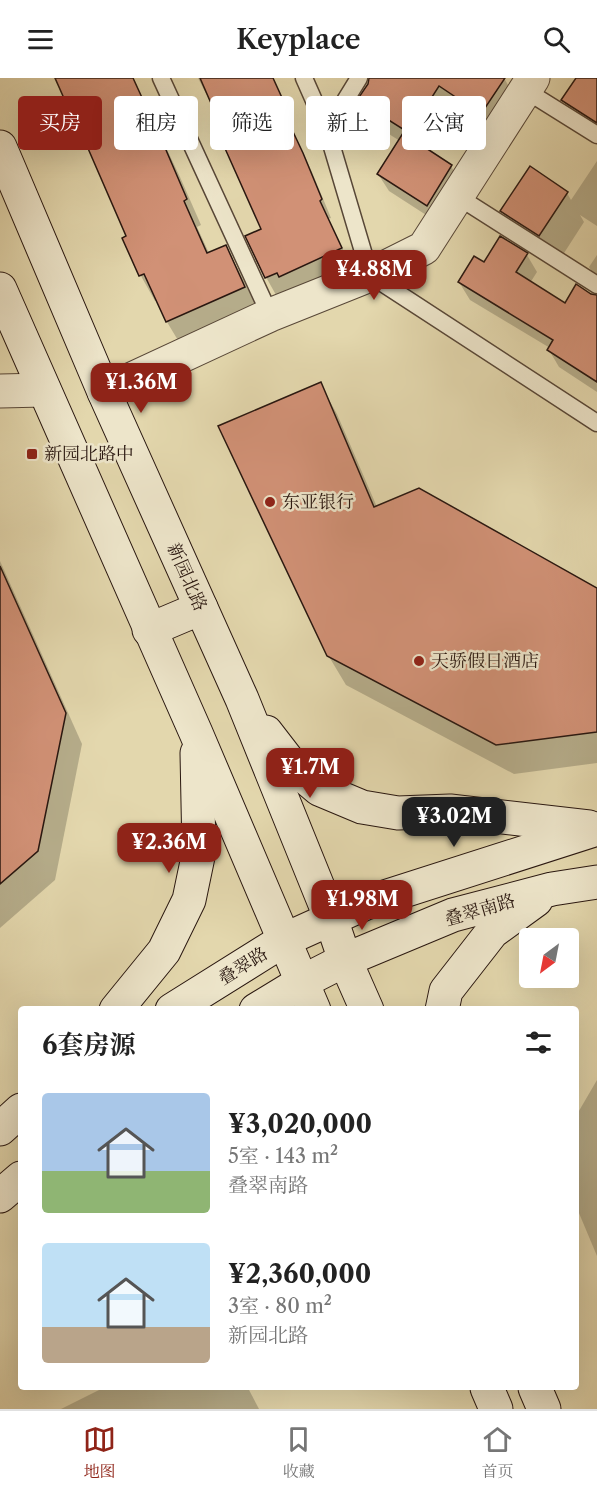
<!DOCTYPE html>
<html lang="zh">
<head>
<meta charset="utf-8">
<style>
	body { margin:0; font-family:"Libre Caslon Text","Noto Serif SC",serif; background:#f2f2f2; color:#222; height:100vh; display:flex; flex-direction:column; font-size:22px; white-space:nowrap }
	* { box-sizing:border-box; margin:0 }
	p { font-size:20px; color:#767676 }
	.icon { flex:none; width:33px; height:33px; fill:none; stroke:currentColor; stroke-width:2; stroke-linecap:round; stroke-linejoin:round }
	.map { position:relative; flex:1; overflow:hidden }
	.side { position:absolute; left:18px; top:928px; width:561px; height:384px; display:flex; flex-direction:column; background:#fff; border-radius:6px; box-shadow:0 6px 24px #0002 }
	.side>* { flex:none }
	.banner { position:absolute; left:18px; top:18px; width:561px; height:54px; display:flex; gap:12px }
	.needle { width:39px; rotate:212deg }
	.controls { position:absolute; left:519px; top:850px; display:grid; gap:12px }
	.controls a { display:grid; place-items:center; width:60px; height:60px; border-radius:6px; background:#fff; box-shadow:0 6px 24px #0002; font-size:30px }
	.price { position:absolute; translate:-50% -51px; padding:0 14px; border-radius:12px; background:#8f2418; color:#fff; font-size:20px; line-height:39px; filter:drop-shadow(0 2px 3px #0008) }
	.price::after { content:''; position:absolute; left:50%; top:36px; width:18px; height:14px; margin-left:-9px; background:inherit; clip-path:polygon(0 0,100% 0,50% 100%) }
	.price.on { background:#222; color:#fff }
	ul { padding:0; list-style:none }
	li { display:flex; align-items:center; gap:18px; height:150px; padding:0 24px }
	li span { display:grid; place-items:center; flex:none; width:168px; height:120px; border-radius:6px; color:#555 }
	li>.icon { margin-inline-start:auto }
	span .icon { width:72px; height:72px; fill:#fffc; stroke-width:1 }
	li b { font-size:26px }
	h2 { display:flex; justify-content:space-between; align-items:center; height:72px; padding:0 24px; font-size:26px }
	.chip { padding:0 21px; border-radius:6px; background:#fff; box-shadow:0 6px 24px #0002; font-size:21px; line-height:54px }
	.chip.on { background:#8f2418; color:#fff }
	header { display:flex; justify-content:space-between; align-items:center; height:78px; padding:0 24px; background:#fff; font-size:27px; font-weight:600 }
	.tabs { display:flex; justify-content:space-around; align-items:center; height:84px; border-top:2px solid #e0e0e0; background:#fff; font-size:16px; color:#767676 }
	.tabs a { display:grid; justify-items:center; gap:3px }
	.tabs .on { color:#8f2418 }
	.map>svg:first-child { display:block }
	.shadow { fill:#0003 }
	.building { fill:#d19176; stroke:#291710; stroke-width:1.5 }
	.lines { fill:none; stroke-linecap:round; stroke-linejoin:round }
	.lane-casing { stroke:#584737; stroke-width:19 }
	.street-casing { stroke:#584737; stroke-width:35 }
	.secondary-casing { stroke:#291710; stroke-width:35 }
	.lane { stroke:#ede5ca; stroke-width:16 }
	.street { stroke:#ede5ca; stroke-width:33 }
	.secondary { stroke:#ede5ca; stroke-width:33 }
	.poi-dot { fill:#8f2418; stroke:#ede5ca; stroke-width:2 }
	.labels { text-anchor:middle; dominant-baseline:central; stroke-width:5; stroke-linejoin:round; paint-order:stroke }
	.poi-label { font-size:18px; fill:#291710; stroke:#ede5ca; text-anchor:start }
	.street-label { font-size:18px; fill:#291710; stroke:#ede5ca }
</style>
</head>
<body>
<header><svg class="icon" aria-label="menu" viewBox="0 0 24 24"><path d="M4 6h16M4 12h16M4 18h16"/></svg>Keyplace<svg class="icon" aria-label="search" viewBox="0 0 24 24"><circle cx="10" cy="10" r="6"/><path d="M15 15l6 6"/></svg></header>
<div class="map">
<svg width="597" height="1331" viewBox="0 0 597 1331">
	<rect width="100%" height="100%" fill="#e3d7ad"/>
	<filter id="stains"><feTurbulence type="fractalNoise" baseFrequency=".00333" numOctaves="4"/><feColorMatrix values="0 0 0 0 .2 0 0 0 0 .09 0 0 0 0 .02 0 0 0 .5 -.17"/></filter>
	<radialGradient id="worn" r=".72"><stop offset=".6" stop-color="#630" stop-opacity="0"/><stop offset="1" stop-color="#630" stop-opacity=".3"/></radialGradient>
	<g class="shadow">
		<path d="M54,0h79l47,99 21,48 -4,2 12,26 17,-6 14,26 19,39 -77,35 -15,-25 -10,-22 -2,1 -14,-25 -17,-37 4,-2 -41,-95z"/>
		<path d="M198,0h75l19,40 -4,2 24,52 19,46 -3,1 23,47 -61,28 -2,-4 -12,5 -10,-18 -3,-47 -37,-97z"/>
		<path d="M371,0h133l13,23 -22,35 -43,-28 -26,42 25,16 10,18 -24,38 -48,-31 -11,-17 22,-33 -27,-17 -14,-23 10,-17z"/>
		<path d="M578,0h19v55l-24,-15 -10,-18z"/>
		<path d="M597,83v65l-17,-11 4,7 -27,42 -38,-23 -17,-30 65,-18 4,7z"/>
		<path d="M527,177l10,17 -7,11 35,22 26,-10 6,2v95l-38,-25 -10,-17 1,-2 -80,-48 -11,-18 26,-18z"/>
		<path d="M597,177v25l-8,-13z"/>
		<path d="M320,306l17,30 40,93 220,85v171l-83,11 -168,-89 -18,-30z"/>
		<path d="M0,483l82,183 -27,136 -55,48z"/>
		<path d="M597,1002v176l-21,-50v-90z"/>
		<path d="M103,1310h145l11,21h-198z"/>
	</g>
	<g class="building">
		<path d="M55,0h78l33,72 21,49 -3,2 23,52 19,-8 19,42 -79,35 -22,-48 -5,2 -17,-38 4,-2 -46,-106h-2z"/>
		<path d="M200,0h73l10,22 -4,2 24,51 19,46 -2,2 22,47 -63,29 -2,-4 -12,5 -20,-42 16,-7 -42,-94 5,-2z"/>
		<path d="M369,0h136l-24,36 -42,-28 -30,47 -52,-33 11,-16z"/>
		<path d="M576,0h21v45l-36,-23z"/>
		<path d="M403,55l49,32 -25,41 -50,-32z"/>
		<path d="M530,88l38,26 -29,44 -39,-25z"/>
		<path d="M500,158l28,17 -12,19 49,31 11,-19 15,10 6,1v87l-50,-32 6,-10 -95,-58 16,-26 10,6z"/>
		<path d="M321,304l53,125 45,-19 178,100v144l-101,13 -169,-89 -109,-230z"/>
		<path d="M0,488l66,147 -28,138 -38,33z"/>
	</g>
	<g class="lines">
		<defs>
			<g id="lane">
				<path d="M161,0l109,237"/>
				<path d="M304,0l23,52 43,145 227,148"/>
				<path d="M525,12l72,45"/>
				<path d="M327,52l32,-52"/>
				<path d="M457,118l140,89"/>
			</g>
			<g id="street">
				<path d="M0,313l44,-1"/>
				<path d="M104,314l166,-77 100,-40 54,-27 109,-170"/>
			</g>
			<g id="secondary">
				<path d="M0,69l104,245 138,307 89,220 14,41 22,50"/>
				<path d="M0,211l196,444 118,277"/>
				<path d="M149,552l52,-22"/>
				<path d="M266,654l27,35 26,22 43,18 36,6 52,-2 139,16"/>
				<path d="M116,932l48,-59 25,-51 10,-48 -2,-99"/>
				<path d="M172,932l112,-70 82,-37 231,-74"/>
				<path d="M256,932l46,-28 43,-22 108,-45 99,-26 45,-7"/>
				<path d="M442,932l4,-19 46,-59 44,-32"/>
				<path d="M0,1051l21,-19"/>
				<path d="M0,1118l21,-18"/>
				<path d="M487,1310l9,21"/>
				<path d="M535,1310l9,21"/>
			</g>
		</defs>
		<use href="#lane" class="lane-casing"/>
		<use href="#street" class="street-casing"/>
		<use href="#secondary" class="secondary-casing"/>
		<use href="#lane" class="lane"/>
		<use href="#street" class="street"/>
		<use href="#secondary" class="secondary"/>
	</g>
	<g class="poi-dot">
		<rect x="26" y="370" width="12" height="12" rx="3"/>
		<circle cx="270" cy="424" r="6"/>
		<circle cx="419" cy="583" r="6"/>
	</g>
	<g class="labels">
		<g class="poi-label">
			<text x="44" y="376">新园北路中</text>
			<text x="282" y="424">东亚银行</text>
			<text x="431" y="583">天骄假日酒店</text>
		</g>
		<g class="street-label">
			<text transform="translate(187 499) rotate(66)">新园北路</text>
			<text transform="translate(480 832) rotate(-16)">叠翠南路</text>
			<text transform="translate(243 888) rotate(-32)">叠翠路</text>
		</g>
	</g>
	<rect width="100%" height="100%" filter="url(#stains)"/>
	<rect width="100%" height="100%" fill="url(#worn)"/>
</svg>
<div class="controls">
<a><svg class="needle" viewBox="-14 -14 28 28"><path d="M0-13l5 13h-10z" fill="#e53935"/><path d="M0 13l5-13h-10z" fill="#767676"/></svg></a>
</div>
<b class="price" style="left:374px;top:223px">¥4.88M</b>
<b class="price" style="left:141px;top:336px">¥1.36M</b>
<b class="price" style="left:310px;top:721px">¥1.7M</b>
<b class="price on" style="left:454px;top:770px">¥3.02M</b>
<b class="price" style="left:169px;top:796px">¥2.36M</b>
<b class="price" style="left:362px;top:853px">¥1.98M</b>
<div class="banner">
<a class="chip on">买房</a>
<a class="chip">租房</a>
<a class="chip">筛选</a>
<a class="chip">新上</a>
<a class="chip">公寓</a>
</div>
<section class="side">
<h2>6套房源<svg class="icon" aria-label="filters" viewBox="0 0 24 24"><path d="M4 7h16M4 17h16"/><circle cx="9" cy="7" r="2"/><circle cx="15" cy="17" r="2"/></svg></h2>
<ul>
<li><span style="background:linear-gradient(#a9c7e8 65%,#8fb573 0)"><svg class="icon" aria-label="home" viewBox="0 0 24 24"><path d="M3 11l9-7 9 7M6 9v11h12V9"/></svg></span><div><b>¥3,020,000</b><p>5室 · 143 m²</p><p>叠翠南路</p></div></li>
<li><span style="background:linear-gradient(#bfe0f5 70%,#b9a48a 0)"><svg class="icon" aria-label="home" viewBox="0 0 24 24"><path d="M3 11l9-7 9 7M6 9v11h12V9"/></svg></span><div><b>¥2,360,000</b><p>3室 · 80 m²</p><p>新园北路</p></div></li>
</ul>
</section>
</div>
<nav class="tabs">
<a class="on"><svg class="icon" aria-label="map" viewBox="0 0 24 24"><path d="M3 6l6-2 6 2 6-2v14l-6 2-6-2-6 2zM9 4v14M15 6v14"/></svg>地图</a>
<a><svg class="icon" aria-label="saved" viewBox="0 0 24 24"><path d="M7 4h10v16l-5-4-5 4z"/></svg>收藏</a>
<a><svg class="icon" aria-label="home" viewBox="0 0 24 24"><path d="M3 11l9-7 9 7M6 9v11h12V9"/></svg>首页</a>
</nav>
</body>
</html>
